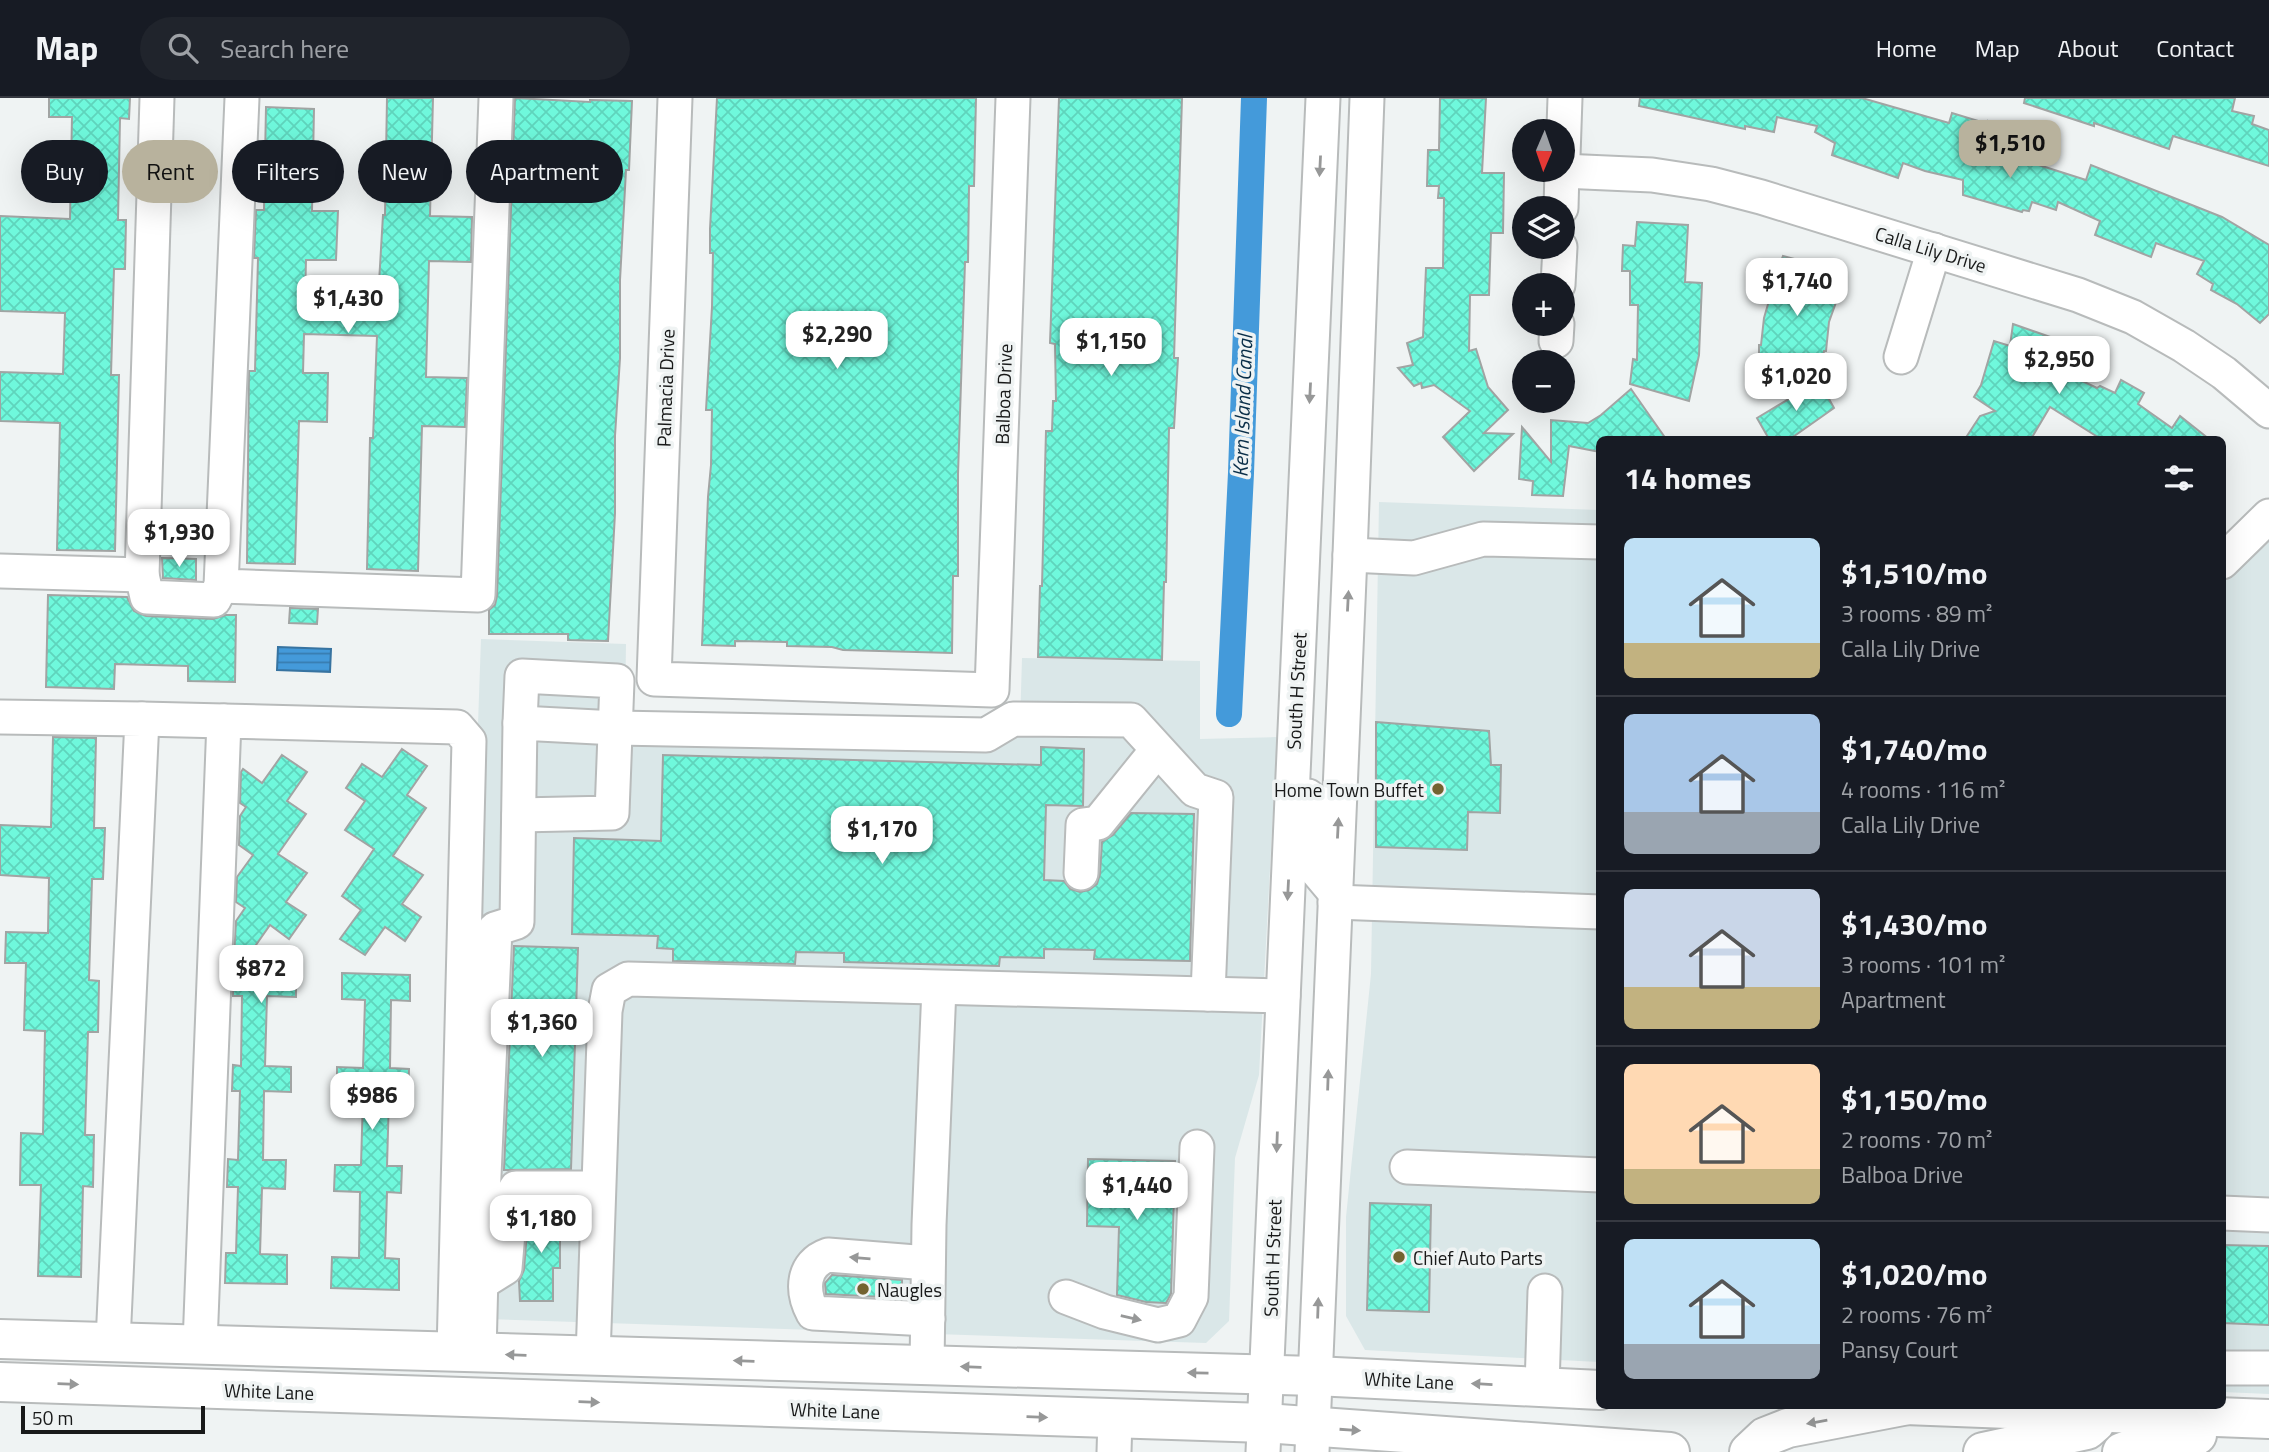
<!DOCTYPE html>
<html lang="en">
<head>
<meta charset="utf-8">
<style>
	body { margin:0; font-family:"Titillium Web",sans-serif; background:#20242c; color:#f1f3f6; height:100vh; display:flex; flex-direction:column; font-size:26px; white-space:nowrap }
	* { box-sizing:border-box; margin:0 }
	p { font-size:23px; color:#9ea1a6 }
	.icon { flex:none; width:38px; height:38px; fill:none; stroke:currentColor; stroke-width:2; stroke-linecap:round; stroke-linejoin:round }
	.map { position:relative; flex:1; overflow:hidden }
	.drawer { position:absolute; left:1596px; top:338px; width:630px; height:973px; display:flex; flex-direction:column; background:#171b24; border-radius:10px; box-shadow:0 7px 28px #0002 }
	.drawer>* { flex:none }
	.banner { position:absolute; left:21px; top:42px; width:665px; height:63px; display:flex; gap:14px }
	.needle { width:46px; rotate:182deg }
	.tools { position:absolute; left:1512px; top:21px; display:grid; gap:14px }
	.tools a { display:grid; place-items:center; width:63px; height:63px; border-radius:50%; background:#171b24; box-shadow:0 7px 28px #0002; font-size:35px }
	.scale { position:absolute; left:21px; bottom:18px; width:184px; box-sizing:border-box; padding-left:7px; border:4px solid #181919; border-top:0; font-size:19px; line-height:24px; white-space:nowrap; color:#181919; -webkit-text-stroke:5px #eff3f3; paint-order:stroke }
	.price { position:absolute; translate:-50% -60px; padding:0 16px; border-radius:14px; background:#fff; color:#222; font-size:23px; line-height:46px; filter:drop-shadow(0 2px 4px #0008) }
	.price::after { content:''; position:absolute; left:50%; top:42px; width:21px; height:16px; margin-left:-10px; background:inherit; clip-path:polygon(0 0,100% 0,50% 100%) }
	.price.selected { background:#b8b29d; color:#111 }
	ul { padding:0; list-style:none }
	li { display:flex; align-items:center; gap:21px; height:175px; padding:0 28px }
	li+li { border-top:2px solid #363941 }
	li span { display:grid; place-items:center; flex:none; width:196px; height:140px; border-radius:10px; color:#555 }
	li>.icon { margin-inline-start:auto }
	span .icon { width:84px; height:84px; fill:#fffc; stroke-width:1 }
	li b { font-size:30px }
	h2 { display:flex; justify-content:space-between; align-items:center; height:84px; padding:0 28px; font-size:30px }
	.chip { padding:0 24px; border-radius:32px; background:#171b24; box-shadow:0 7px 28px #0002; font-size:24px; line-height:63px }
	.chip.selected { background:#b8b29d; color:#111 }
	header { display:flex; align-items:center; gap:42px; box-sizing:border-box; height:98px; padding:0 35px; background:#171b24; border-bottom:2px solid #363941 }
	header strong { font-size:33px }
	nav { display:flex; gap:38px; margin-inline-start:auto; font-size:24px }
	.search { width:490px; height:63px; background:#20242c; display:flex; align-items:center; gap:18px; box-sizing:border-box; padding:0 24px; border-radius:38px; color:#9ea1a6; font-size:26px }
	.map>svg:first-child { display:block }
	.built { fill:#dae7e8 }
	.water { fill:url(#water-rules); stroke:#3773a0; stroke-width:2 }
	.lines { fill:none; stroke-linecap:round; stroke-linejoin:round }
	.canal { stroke:#449ada; stroke-width:26 }
	.building { fill:url(#building-cross-hatch); stroke:#a1a4a3; stroke-width:2 }
	.minor-casing { stroke:#b8bbbb; stroke-width:37 }
	.major-casing { stroke:#b8bbbb; stroke-width:42 }
	.minor { stroke:#fff; stroke-width:33 }
	.major { stroke:#fff; stroke-width:38 }
	.oneway { fill:#979898 }
	.poi-dot { fill:#736230; stroke:#eff3f3; stroke-width:2.5 }
	.labels { text-anchor:middle; dominant-baseline:central; stroke-width:7; stroke-linejoin:round; paint-order:stroke }
	.street-label { font-size:19px; fill:#181919; stroke:#eff3f3 }
	.poi-label { font-size:19px; fill:#181919; stroke:#eff3f3; text-anchor:start }
	.water-label { font-size:21px; font-style:italic; fill:#092e48; stroke:#eff3f3 }
</style>
</head>
<body>
<header>
<strong>Map</strong>
<div class="search"><svg class="icon" aria-label="search" viewBox="0 0 24 24"><circle cx="10" cy="10" r="6"/><path d="M15 15l6 6"/></svg>Search here</div>
<nav><a>Home</a><a>Map</a><a>About</a><a>Contact</a></nav>
</header>
<div class="map">
<svg width="2269" height="1354" viewBox="0 0 2269 1354">
	<defs>
		<pattern id="water-rules" width="6" height="5" patternUnits="userSpaceOnUse" patternTransform="scale(1.75)"><rect width="6" height="5" fill="#449ada"/><path d="M0 2.5h6" fill="none" stroke="#387db0"/></pattern>
		<pattern id="building-cross-hatch" width="8" height="8" patternUnits="userSpaceOnUse" patternTransform="scale(1.75)"><rect width="8" height="8" fill="#6ff8dc"/><path d="M0 0l8 8M0 8l8-8" fill="none" stroke="#5fd4bc"/></pattern>
	</defs>
	<rect width="100%" height="100%" fill="#eff3f3"/>
	<g class="built">
		<path d="M1379,404l220,8v852l-234,-12 -19,-34v-99l25,-243z"/>
		<path d="M2223,436l46,1v859l-46,-2z"/>
		<path d="M481,541l145,5 -1,67 395,14 2,-67 178,3v78l77,-2 -18,338 -24,83 -6,163 -23,22 -749,-25z"/>
	</g>
	<path class="water" d="M278,549l53,2 -1,23 -53,-2z"/>
	<g class="lines">
		<path class="canal" d="M1229,616l12,-241 13,-375"/>
	</g>
	<g class="building">
		<path d="M49,0h81l-1,21 -9,-1 -2,102h8l-1,49h-11l-3,106h8l-4,176 -58,-1 3,-127 -60,-2v-49l63,2 2,-61 -65,-2v-95l70,3 2,-102h-23z"/>
		<path d="M387,0h46l-3,118 42,1 -1,45 -42,-1 -3,116 41,1 -2,49 -43,-1 -4,145 -51,-2 3,-131h3l4,-102 -73,-2 -1,39h25l-1,49 -28,-1 -4,143 -48,-1 2,-192h6l3,-113h-4l2,-48h8l2,-103 48,2 -2,102h26l-2,49h-30l-1,39 73,1 5,-85h2z"/>
		<path d="M515,0l75,4v-2l42,1 -3,69h-3l-6,110v78l-5,78v77l-7,128 -40,-1v-6h-79v-24l6,-5 2,-9z"/>
		<path d="M717,0h259l-2,88h-5l-1,76h-3l-7,212v102h-5l-1,77 -109,-3 -11,-3 -45,-1v-4l-52,-1v5l-33,-1 6,-148 3,-32 1,-55h-6l6,-103 1,-54h-3v-24z"/>
		<path d="M1059,0h123l-8,260h4l-4,70h-5l-3,154h-2l-2,78 -124,-3 2,-71h2l4,-155h6l1,-30h3l-1,-57 -5,-1z"/>
		<path d="M1440,0h46l-4,75h22l-1,60h-12l-2,62h-19l-1,56 7,-2 12,38 20,23 -24,23 29,1 -39,37 -31,-34 27,-26 -36,-26 -12,3 -1,-5 -7,3 -16,-18 15,-3 -6,-22 16,-6 3,-69h17l1,-70h-6l1,-12h-12l1,-36h11z"/>
		<path d="M1640,0h222l87,25 3,-10 36,11v-3l25,11 -6,23 79,25 5,-15 131,52 47,28v69l-9,9 -23,-19 -26,-14 2,-6 -16,-10 7,-13 -48,-18 -5,14 -56,-22 5,-14 -42,-19 -2,8 -24,-8 -3,9 -6,-1 -1,2 -59,-17v-15l-38,-9 -22,-8 -5,15 -66,-23 3,-12 -20,-11 2,-6 -40,-9 -3,15 -29,-6v3l-106,-23z"/>
		<path d="M2025,0h210l-3,13 22,5 -2,8 17,6v36l-96,-30 -4,13 -75,-26v3l-70,-23z"/>
		<path d="M1637,124l51,3 -3,57 17,1 -3,72 -10,46 -59,-17 3,-25 4,1 1,-55h-8v-34h-8l1,-26 12,1z"/>
		<path d="M1783,158l38,10 -4,13 5,1 -2,8 19,6 -10,28 -3,29h-2l-4,21 -61,-6v-21h2l3,-27 9,-31 3,-21h3z"/>
		<path d="M2013,226l60,21 -8,28 32,15 3,-2 15,7 6,-13 23,13 -6,11 34,24 8,-12 29,23h-108l-51,-32 -19,32h-66l15,-23 15,-5 -21,-14 7,-12 13,-44 16,5z"/>
		<path d="M1819,283l15,27 -44,31h-21l-12,-21z"/>
		<path d="M1631,291l35,50h-66v13l-31,-6 -6,50 -31,-1 1,-14 -14,-2 3,-52 29,35v-42l37,3 13,-8z"/>
		<path d="M162,460l34,1v21l-33,-2z"/>
		<path d="M48,497l79,2 7,14 12,5 67,3 13,-4h10l-1,67 -47,-1v-15l-73,-2 -1,25 -68,-2z"/>
		<path d="M290,510l28,1 -1,15 -28,-1z"/>
		<path d="M1376,624l113,9 2,34h10l-1,48 -32,-1 -1,38 -91,-3z"/>
		<path d="M53,639l43,1 -2,90h11l-2,51h-11l-3,101 10,1 -1,51h-10l-3,103h9l-1,52 -10,-1 -2,91 -43,-1 3,-91h-21l1,-52 22,1 2,-103 -21,-1 2,-67h-21l1,-31 42,1 1,-55 -49,-3v-50l51,2z"/>
		<path d="M1041,649l43,2 -1,57 -37,-1 -2,75 20,1 6,8 10,3 9,-2 8,-6 3,-10 2,-32 11,-7 18,-22 63,1 -4,147 -96,-2 1,-9 -51,-1v9l-44,-1 -1,9 -155,-4v-9l-48,-1 -1,12 -122,-3v-12l-16,-1 1,-12 -86,-2 2,-96 87,3 2,-86 378,10z"/>
		<path d="M402,651l25,17 -20,29 19,13 -33,48 30,19 -21,29 19,13 -16,24 -20,-14 -20,28 -25,-16 21,-29 -19,-14 32,-47 -29,-19 20,-29 -19,-13 16,-24 20,13z"/>
		<path d="M282,657l25,17 -20,29 19,13 -28,40 29,19 -21,29 20,13 -17,24 -19,-14 -31,44 57,1v27l-29,-1 -2,70 26,1v25l-27,-1 -1,69h23l-1,29 -23,-1 -2,66 27,1v29l-62,-1 1,-30h10l2,-66h-11l1,-28 10,1 2,-69h-8l1,-26 8,1 1,-70h-9l1,-38 2,-37 9,-13 -9,-6 1,-25 16,-22 -14,-10 1,-29 6,-9 -6,-4 1,-31 2,-3 19,14z"/>
		<path d="M514,848l64,2 -7,221 -67,1z"/>
		<path d="M342,875l68,2v26l-19,-1 -1,68 19,1 -1,29 -19,-1 -2,69h15l-1,27 -14,-1 -2,66 14,1v31l-68,-2 1,-31 27,1 1,-66 -26,-1 1,-26h26l2,-68 -26,-1v-29l26,1 2,-68 -23,-1z"/>
		<path d="M1088,1061l87,2 -4,133 -5,9 -20,-1 -29,-7 2,-68 -32,-1z"/>
		<path d="M1370,1105l61,2 -2,107 -62,-2z"/>
		<path d="M529,1109l31,3v58h-7v33h-33l-1,-20 5,-11z"/>
		<path d="M2222,1147l47,1v79l-47,-2z"/>
		<path d="M832,1177l70,5v18l-76,-4 -1,-11z"/>
	</g>
	<g class="lines">
		<defs>
			<g id="minor">
				<path d="M242,0l-21,488 257,9 18,-497"/>
				<path d="M675,0l-21,581 338,11 21,-592"/>
				<path d="M1563,58l2,-58"/>
				<path d="M1562,73l90,4 59,9 50,13 317,98 55,22 51,29 40,27 45,38"/>
				<path d="M1561,110l1,-38"/>
				<path d="M1558,187l2,-38"/>
				<path d="M1556,243l1,-17"/>
				<path d="M1901,259l33,-107"/>
				<path d="M1350,457l64,3 69,-19 117,3"/>
				<path d="M2222,464l47,-46"/>
				<path d="M0,473l142,4 15,-477"/>
				<path d="M142,477l5,22 67,3 7,-14"/>
				<path d="M0,619l142,2 -29,623"/>
				<path d="M142,621l82,2"/>
				<path d="M1308,698l9,75 16,19"/>
				<path d="M519,717l93,-2 5,-132 -95,-5 -2,47"/>
				<path d="M1081,775l2,-48 15,-2 59,-73"/>
				<path d="M1335,804l265,10"/>
				<path d="M1407,1069l193,8"/>
				<path d="M2222,1115l47,2"/>
				<path d="M481,1185l24,-15 6,-71 5,-9h82"/>
				<path d="M1066,1199l39,15 53,13 21,-5 12,-23 6,-150"/>
				<path d="M928,1221l-115,-6c-12,-22 -11,-49 15,-58l100,8"/>
				<path d="M200,1247l24,-624 233,6 12,14 -15,612"/>
				<path d="M479,1255l4,-155 12,-269 22,-7 3,-199 96,5 370,7 27,-16 118,1 64,70 21,7 -8,197"/>
				<path d="M593,1259l12,-346 4,-21 19,-11 655,17"/>
				<path d="M927,1268l2,-141 10,-237"/>
				<path d="M2222,1270h47"/>
				<path d="M1542,1289l3,-96"/>
				<path d="M1114,1354l1,-33"/>
				<path d="M1263,1354l60,-1354"/>
				<path d="M1312,1354l38,-897 17,-457"/>
			</g>
			<g id="major">
				<path d="M0,1241l1315,37 285,14"/>
				<path d="M0,1284l1265,41 405,29"/>
				<path d="M1905,1307l364,14"/>
				<path d="M1749,1354l16,-15 23,-9 120,-23"/>
				<path d="M1983,1354l104,-22 8,-7"/>
				<path d="M2122,1354l36,-13 39,-4"/>
			</g>
		</defs>
		<use href="#minor" class="minor-casing"/>
		<use href="#major" class="major-casing"/>
		<use href="#minor" class="minor"/>
		<use href="#major" class="major"/>
	</g>
	<defs><path id="oneway-solid" d="M-6-.8H1V-3.2L6.5 0L1 3.2V.8H-6Z" transform="scale(1.75)"/></defs>
	<g class="oneway">
		<use href="#oneway-solid" transform="translate(1320 68) rotate(93)"/>
		<use href="#oneway-solid" transform="translate(1310 295) rotate(93)"/>
		<use href="#oneway-solid" transform="translate(1348 503) rotate(-87)"/>
		<use href="#oneway-solid" transform="translate(1338 730) rotate(-87)"/>
		<use href="#oneway-solid" transform="translate(1288 792) rotate(93)"/>
		<use href="#oneway-solid" transform="translate(1328 982) rotate(-88)"/>
		<use href="#oneway-solid" transform="translate(1277 1044) rotate(92)"/>
		<use href="#oneway-solid" transform="translate(860 1160) rotate(-175)"/>
		<use href="#oneway-solid" transform="translate(1318 1210) rotate(-88)"/>
		<use href="#oneway-solid" transform="translate(1131 1220) rotate(13)"/>
		<use href="#oneway-solid" transform="translate(516 1257) rotate(-178)"/>
		<use href="#oneway-solid" transform="translate(744 1263) rotate(-178)"/>
		<use href="#oneway-solid" transform="translate(971 1269) rotate(-178)"/>
		<use href="#oneway-solid" transform="translate(1198 1275) rotate(-179)"/>
		<use href="#oneway-solid" transform="translate(68 1286) rotate(2)"/>
		<use href="#oneway-solid" transform="translate(1482 1286) rotate(-177)"/>
		<use href="#oneway-solid" transform="translate(589 1304) rotate(2)"/>
		<use href="#oneway-solid" transform="translate(1037 1319) rotate(2)"/>
		<use href="#oneway-solid" transform="translate(1817 1324) rotate(170)"/>
		<use href="#oneway-solid" transform="translate(1350 1332) rotate(4)"/>
	</g>
	<g class="poi-dot">
		<circle cx="1438" cy="691" r="7"/>
		<circle cx="1399" cy="1159" r="7"/>
		<circle cx="863" cy="1191" r="7"/>
	</g>
	<g class="labels">
		<g class="street-label">
			<text transform="translate(1931 151) rotate(17)">Calla Lily Drive</text>
			<text transform="translate(665 290) rotate(-88)">Palmacia Drive</text>
			<text transform="translate(1003 296) rotate(-88)">Balboa Drive</text>
			<text transform="translate(1296 593) rotate(-87)">South H Street</text>
			<text transform="translate(1272 1160) rotate(-88)">South H Street</text>
			<text transform="translate(1409 1282) rotate(3)">White Lane</text>
			<text transform="translate(269 1293) rotate(2)">White Lane</text>
			<text transform="translate(835 1312) rotate(2)">White Lane</text>
		</g>
		<g class="poi-label">
			<text x="1424" y="691" text-anchor="end">Home Town Buffet</text>
			<text x="1413" y="1159">Chief Auto Parts</text>
			<text x="877" y="1191">Naugles</text>
		</g>
		<g class="water-label">
			<text transform="translate(1242 308) rotate(-88)">Kern Island Canal</text>
		</g>
	</g>
</svg>
<div class="tools">
<a><svg class="needle" viewBox="-14 -14 28 28"><path d="M0-13l5 13h-10z" fill="#e53935"/><path d="M0 13l5-13h-10z" fill="#9ea1a6"/></svg></a>
<a><svg class="icon" aria-label="layers" viewBox="0 0 24 24"><path d="M12 4l9 5-9 5-9-5zM3 14l9 5 9-5"/></svg></a>
<a>+</a>
<a>−</a>
</div>
<div class="scale">50 m</div>
<b class="price selected" style="left:2010px;top:82px">$1,510</b>
<b class="price" style="left:1797px;top:220px">$1,740</b>
<b class="price" style="left:348px;top:237px">$1,430</b>
<b class="price" style="left:837px;top:273px">$2,290</b>
<b class="price" style="left:1111px;top:280px">$1,150</b>
<b class="price" style="left:2059px;top:298px">$2,950</b>
<b class="price" style="left:1796px;top:315px">$1,020</b>
<b class="price" style="left:179px;top:471px">$1,930</b>
<b class="price" style="left:882px;top:768px">$1,170</b>
<b class="price" style="left:261px;top:907px">$872</b>
<b class="price" style="left:542px;top:961px">$1,360</b>
<b class="price" style="left:372px;top:1034px">$986</b>
<b class="price" style="left:1137px;top:1124px">$1,440</b>
<b class="price" style="left:541px;top:1157px">$1,180</b>
<div class="banner">
<a class="chip">Buy</a>
<a class="chip selected">Rent</a>
<a class="chip">Filters</a>
<a class="chip">New</a>
<a class="chip">Apartment</a>
</div>
<section class="drawer">
<h2>14 homes<svg class="icon" aria-label="filters" viewBox="0 0 24 24"><path d="M4 7h16M4 17h16"/><circle cx="9" cy="7" r="2"/><circle cx="15" cy="17" r="2"/></svg></h2>
<ul>
<li><span style="background:linear-gradient(#bfe0f5 75%,#c2b280 0)"><svg class="icon" aria-label="home" viewBox="0 0 24 24"><path d="M3 11l9-7 9 7M6 9v11h12V9"/></svg></span><div><b>$1,510/mo</b><p>3 rooms · 89 m²</p><p>Calla Lily Drive</p></div></li>
<li><span style="background:linear-gradient(#a9c7e8 70%,#9aa5b1 0)"><svg class="icon" aria-label="home" viewBox="0 0 24 24"><path d="M3 11l9-7 9 7M6 9v11h12V9"/></svg></span><div><b>$1,740/mo</b><p>4 rooms · 116 m²</p><p>Calla Lily Drive</p></div></li>
<li><span style="background:linear-gradient(#c9d6e8 70%,#c2b280 0)"><svg class="icon" aria-label="home" viewBox="0 0 24 24"><path d="M3 11l9-7 9 7M6 9v11h12V9"/></svg></span><div><b>$1,430/mo</b><p>3 rooms · 101 m²</p><p>Apartment</p></div></li>
<li><span style="background:linear-gradient(#ffd9b3 75%,#c2b280 0)"><svg class="icon" aria-label="home" viewBox="0 0 24 24"><path d="M3 11l9-7 9 7M6 9v11h12V9"/></svg></span><div><b>$1,150/mo</b><p>2 rooms · 70 m²</p><p>Balboa Drive</p></div></li>
<li><span style="background:linear-gradient(#bfe0f5 75%,#9aa5b1 0)"><svg class="icon" aria-label="home" viewBox="0 0 24 24"><path d="M3 11l9-7 9 7M6 9v11h12V9"/></svg></span><div><b>$1,020/mo</b><p>2 rooms · 76 m²</p><p>Pansy Court</p></div></li>
</ul>
</section>
</div>
</body>
</html>
